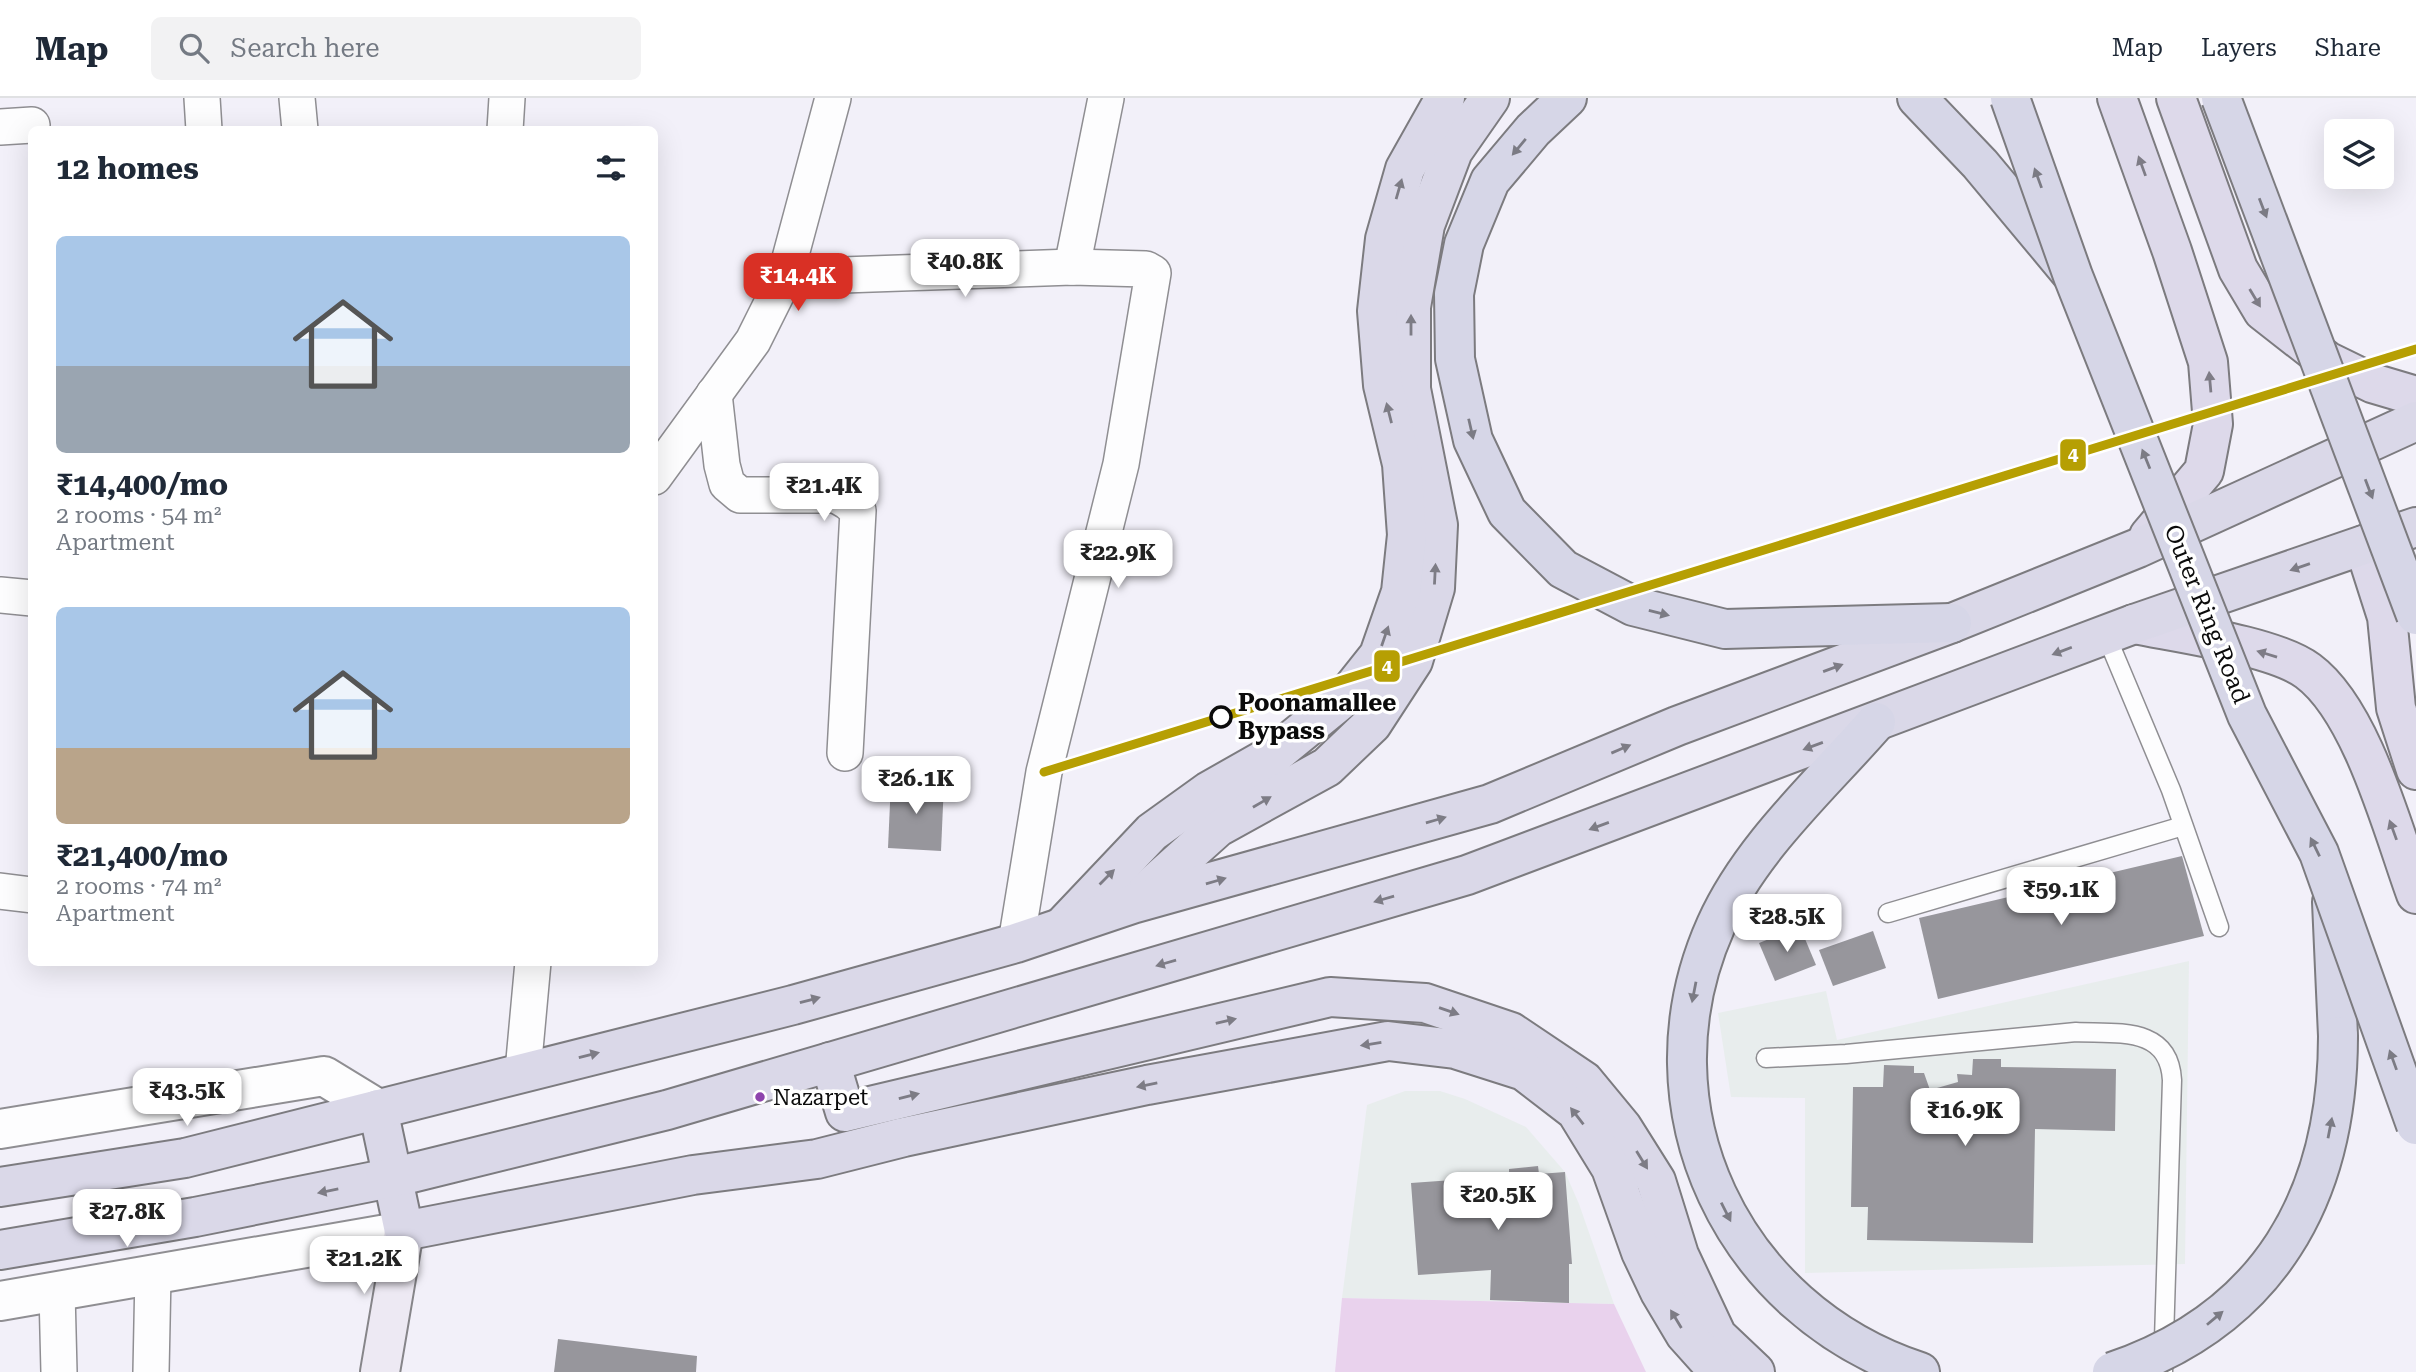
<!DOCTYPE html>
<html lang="en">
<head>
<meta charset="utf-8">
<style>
	body { margin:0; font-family:"Roboto Serif",serif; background:#f2f2f3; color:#1f2937; height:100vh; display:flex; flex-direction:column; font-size:26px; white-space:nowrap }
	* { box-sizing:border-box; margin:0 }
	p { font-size:23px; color:#747a83 }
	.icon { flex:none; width:38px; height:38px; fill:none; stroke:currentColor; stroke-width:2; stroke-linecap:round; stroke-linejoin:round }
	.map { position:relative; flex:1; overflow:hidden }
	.drawer { position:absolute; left:28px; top:28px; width:630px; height:840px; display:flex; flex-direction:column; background:#fff; border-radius:10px; box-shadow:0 7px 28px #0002 }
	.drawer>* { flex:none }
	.tools { position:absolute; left:2324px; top:21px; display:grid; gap:14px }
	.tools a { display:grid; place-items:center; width:70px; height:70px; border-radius:10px; background:#fff; box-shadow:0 7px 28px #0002; font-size:35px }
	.price { position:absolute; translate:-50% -60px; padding:0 16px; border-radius:14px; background:#fff; color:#222; font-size:23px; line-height:46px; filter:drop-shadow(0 2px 4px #0008) }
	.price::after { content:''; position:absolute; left:50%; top:42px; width:21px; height:16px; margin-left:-10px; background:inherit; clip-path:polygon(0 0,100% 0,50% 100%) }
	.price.current { background:#d93025; color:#fff }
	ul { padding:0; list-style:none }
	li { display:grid; align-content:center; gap:14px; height:371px; padding:0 28px }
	li span { display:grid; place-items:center; height:217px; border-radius:10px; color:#555 }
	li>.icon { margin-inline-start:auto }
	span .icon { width:126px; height:126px; fill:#fffc; stroke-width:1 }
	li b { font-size:30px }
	h2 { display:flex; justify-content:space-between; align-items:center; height:84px; padding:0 28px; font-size:30px }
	header { display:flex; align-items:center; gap:42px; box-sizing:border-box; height:98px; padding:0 35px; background:#fff; border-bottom:2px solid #e0e1e3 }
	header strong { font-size:33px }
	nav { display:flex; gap:38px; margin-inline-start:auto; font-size:24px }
	.search { width:490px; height:63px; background:#f2f2f3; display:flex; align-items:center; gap:18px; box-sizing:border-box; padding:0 24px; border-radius:10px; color:#747a83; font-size:26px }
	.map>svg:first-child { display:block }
	.industrial { fill:#e8eded }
	.green { fill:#e9d2ed }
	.building { fill:#97969c }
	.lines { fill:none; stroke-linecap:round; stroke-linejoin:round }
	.service-casing { stroke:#8f8e92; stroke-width:21 }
	.minor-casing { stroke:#8f8e92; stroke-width:38 }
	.tertiary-casing { stroke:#8f8e92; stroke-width:42 }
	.secondary-casing { stroke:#868589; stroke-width:42 }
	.primary-casing { stroke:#7c7b7f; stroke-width:42 }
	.trunk-casing { stroke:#7c7b7f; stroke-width:42 }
	.motorway-casing { stroke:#7c7b7f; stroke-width:42 }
	.service { stroke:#fdfdfe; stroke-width:18 }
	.minor { stroke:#fdfdfe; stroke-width:35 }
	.tertiary { stroke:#fdfdfe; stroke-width:38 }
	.secondary { stroke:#ede9f3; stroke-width:38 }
	.primary { stroke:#ddd9ea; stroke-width:38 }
	.trunk { stroke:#dad8e8; stroke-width:38 }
	.motorway { stroke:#d6d6e7; stroke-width:38 }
	.motorway-bridge-casing { stroke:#7c7b7f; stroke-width:42; stroke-linecap:butt }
	.motorway-bridge { stroke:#d6d6e7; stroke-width:38 }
	.metro-1-casing { stroke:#fff; stroke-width:14 }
	.metro-1 { stroke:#b69f03; stroke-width:9 }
	.oneway { fill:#7b7b84 }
	.oneway2 { fill:#7e7c86 }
	.oneway3 { fill:#7d7c85 }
	.stop-dot { fill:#fff; stroke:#0b0b0b; stroke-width:3.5 }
	.bus-dot { fill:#8e44ad; stroke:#fff; stroke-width:2.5 }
	.labels { text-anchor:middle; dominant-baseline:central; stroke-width:7; stroke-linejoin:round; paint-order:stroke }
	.bus-label { font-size:22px; fill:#0b0b0b; stroke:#fff; text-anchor:start }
	.street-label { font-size:24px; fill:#0b0b0b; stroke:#fff }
	.stop-label { font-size:24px; font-weight:bold; fill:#0b0b0b; stroke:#fff; text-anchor:start }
	.line-badge { stroke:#fff; stroke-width:2.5 }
	.badge-label { font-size:19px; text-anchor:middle; font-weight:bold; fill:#fff }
</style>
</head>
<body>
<header>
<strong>Map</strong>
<div class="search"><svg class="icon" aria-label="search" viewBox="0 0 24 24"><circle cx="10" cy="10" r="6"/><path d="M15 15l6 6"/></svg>Search here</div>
<nav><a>Map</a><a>Layers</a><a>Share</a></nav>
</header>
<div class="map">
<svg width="2416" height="1274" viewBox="0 0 2416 1274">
	<rect width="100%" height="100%" fill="#f2f0f9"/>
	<g class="industrial">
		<path d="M2189,863l-4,303 -380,9v-175l-74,-1 -13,-84 108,-22 11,49z"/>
		<path d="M1405,993h35l25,8 61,28 39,45 14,32 35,100 -272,-6 25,-193z"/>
	</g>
	<path class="green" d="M1342,1200l272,6 32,68h-311z"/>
	<g class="building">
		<path d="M891,683l53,2 -3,68 -53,-3z"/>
		<path d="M2182,758l22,80 -266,63 -19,-81z"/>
		<path d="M1800,829l16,38 -41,16 -16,-38z"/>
		<path d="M1873,833l13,37 -53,18 -14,-36z"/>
		<path d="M1973,961h28v8l115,2 -1,62 -80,-2 -2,114 -166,-3 1,-33h-17l2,-120h30l1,-22 30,1v7h10l6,17 28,-8 -1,-8 15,1z"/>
		<path d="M1538,1068l1,8 26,-2 7,92h-3v39l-79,-3 1,-30 -73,5 -7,-92 98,-7v-7z"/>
		<path d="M558,1241l139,17 -1,16h-142z"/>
	</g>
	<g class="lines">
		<defs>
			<g id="service">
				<path d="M2106,537l65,155 48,137"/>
				<path d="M1888,815l295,-87"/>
				<path d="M1766,960l80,-4 230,-22c42,2 93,-6 96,48l-9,292"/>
			</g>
			<g id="minor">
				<path d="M202,0l2,32"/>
				<path d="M297,0l3,32"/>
				<path d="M0,29l32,-2"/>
				<path d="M505,32l2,-32"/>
				<path d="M1072,169l34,-169"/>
				<path d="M785,179l287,-10 74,2 7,4 -32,191 -77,308 -28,171"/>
				<path d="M714,296l8,71 5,19 13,11h96l12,7 10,9 -13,242"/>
				<path d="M654,379l99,-136 32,-64 48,-179"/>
				<path d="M0,497l32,3"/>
				<path d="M0,793l32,4"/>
				<path d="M523,973l10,-109"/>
				<path d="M57,1194l2,80"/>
				<path d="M151,1274l2,-98"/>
			</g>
			<g id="tertiary">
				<path d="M0,1031l324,-53 54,33"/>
				<path d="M0,1203l404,-70"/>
			</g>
			<path id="secondary" d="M380,1274l24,-141"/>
			<g id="primary">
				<path d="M2117,0l55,153 36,111 5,62 -9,47 -55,65"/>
				<path d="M2176,0l62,171 25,42 64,50 45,22 44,13"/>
				<path d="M2364,447l23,72 9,91 20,62"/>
				<path d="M2134,526c44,9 141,22 174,47 54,40 85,160 108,223"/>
			</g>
			<g id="trunk">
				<path d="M1139,800l79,-71 109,-60 45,-43 41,-63 22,-73 3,-63 -27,-136v-82l14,-82 28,-74 37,-53"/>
				<path d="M1063,828l89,-94 57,-41 67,-38 72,-59 31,-39 22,-63 6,-57 -5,-71 -19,-79 -6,-74 8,-72 20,-70 40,-71"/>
				<path d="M830,964l15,50 485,-115 95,6 86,29 73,49 38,46 34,54 23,74 38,81 38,36"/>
				<path d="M378,1011l26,122 289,-56 124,-16 87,-22 243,-52 241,-44 67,8 69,22 52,40 35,57 30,84 19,40 25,42 34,38"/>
				<path d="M0,1089l185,-29 608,-153 223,-62 116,-39 358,-100 187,-78 275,-103 186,-75 278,-127"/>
				<path d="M0,1152l195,-33 200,-40 272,-67 800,-235 667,-251 282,-97"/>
			</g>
			<g id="motorway">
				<path d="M1567,0l-34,32 -43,51 -26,63 -10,50 1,65 18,81 34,72 56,57 70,37 92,23 227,-6"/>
				<path d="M1917,0l63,66 90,108"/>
				<path d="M1876,624c-55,63 -125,125 -160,203 -82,183 17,386 204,447"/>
				<path d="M2332,804l6,134"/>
			</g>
		</defs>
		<use href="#service" class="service-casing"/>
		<use href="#minor" class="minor-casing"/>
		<use href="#tertiary" class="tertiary-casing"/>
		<use href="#secondary" class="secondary-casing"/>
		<use href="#primary" class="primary-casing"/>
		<use href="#trunk" class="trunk-casing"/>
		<use href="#motorway" class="motorway-casing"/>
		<use href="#service" class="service"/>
		<use href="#minor" class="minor"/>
		<use href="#tertiary" class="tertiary"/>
		<use href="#secondary" class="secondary"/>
		<use href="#primary" class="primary"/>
		<use href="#trunk" class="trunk"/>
		<use href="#motorway" class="motorway"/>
		<defs>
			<g id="motorway-bridge">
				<path d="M2010,0l63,178 174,439 72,138 97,272"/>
				<path d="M2221,0l195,517"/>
				<path d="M2112,1274c157,-53 226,-175 226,-336"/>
			</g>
		</defs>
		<use href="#motorway-bridge" class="motorway-bridge-casing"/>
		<use href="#motorway-bridge" class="motorway-bridge"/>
		<defs>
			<path id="metro-1" d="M1044,674l1372,-423"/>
		</defs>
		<use href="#metro-1" class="metro-1-casing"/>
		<use href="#metro-1" class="metro-1"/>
	</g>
	<defs><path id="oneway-solid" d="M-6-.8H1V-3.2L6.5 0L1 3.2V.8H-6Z" transform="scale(1.75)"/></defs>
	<g class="oneway">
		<use href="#oneway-solid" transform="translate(1519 49) rotate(130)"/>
		<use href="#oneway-solid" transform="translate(2038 80) rotate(-110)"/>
		<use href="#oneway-solid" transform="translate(2263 110) rotate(69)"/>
		<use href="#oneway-solid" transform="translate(1471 331) rotate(77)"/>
		<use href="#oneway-solid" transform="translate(2146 361) rotate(-112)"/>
		<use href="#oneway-solid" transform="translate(2369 391) rotate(69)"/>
		<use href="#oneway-solid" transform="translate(1659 515) rotate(14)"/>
		<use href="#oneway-solid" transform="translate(2315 749) rotate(-116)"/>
		<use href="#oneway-solid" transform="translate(1694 894) rotate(101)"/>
		<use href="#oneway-solid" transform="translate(2393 962) rotate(-110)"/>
		<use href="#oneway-solid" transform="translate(2330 1030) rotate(-79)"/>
		<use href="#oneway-solid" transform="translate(1726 1114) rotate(63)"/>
		<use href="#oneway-solid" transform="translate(2215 1220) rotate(-40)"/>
	</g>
	<g class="oneway2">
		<use href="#oneway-solid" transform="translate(2142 68) rotate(-110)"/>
		<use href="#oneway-solid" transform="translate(2255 200) rotate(59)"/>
		<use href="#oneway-solid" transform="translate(2210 284) rotate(-95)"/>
		<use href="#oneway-solid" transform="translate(2267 556) rotate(-163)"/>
		<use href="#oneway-solid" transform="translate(2393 732) rotate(-110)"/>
	</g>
	<g class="oneway3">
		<use href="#oneway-solid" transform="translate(1399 91) rotate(-74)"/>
		<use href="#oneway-solid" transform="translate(1411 227) rotate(-90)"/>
		<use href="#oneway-solid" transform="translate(1389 315) rotate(-104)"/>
		<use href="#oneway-solid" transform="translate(2300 469) rotate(161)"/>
		<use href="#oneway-solid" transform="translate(1435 476) rotate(-87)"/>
		<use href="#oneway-solid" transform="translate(1385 538) rotate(-71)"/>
		<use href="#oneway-solid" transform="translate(2062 553) rotate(159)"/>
		<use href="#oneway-solid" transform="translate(1833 570) rotate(-20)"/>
		<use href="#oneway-solid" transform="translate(1813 648) rotate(160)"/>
		<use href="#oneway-solid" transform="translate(1621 651) rotate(-23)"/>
		<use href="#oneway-solid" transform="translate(1262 704) rotate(-30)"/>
		<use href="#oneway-solid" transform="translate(1436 722) rotate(-16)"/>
		<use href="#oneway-solid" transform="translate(1599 728) rotate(160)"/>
		<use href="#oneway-solid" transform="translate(1107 779) rotate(-45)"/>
		<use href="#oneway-solid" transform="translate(1216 783) rotate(-16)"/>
		<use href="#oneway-solid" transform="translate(1384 801) rotate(164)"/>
		<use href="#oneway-solid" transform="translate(1166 865) rotate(164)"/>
		<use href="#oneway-solid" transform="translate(810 902) rotate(-15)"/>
		<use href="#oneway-solid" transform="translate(1449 913) rotate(19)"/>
		<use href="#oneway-solid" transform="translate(1226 923) rotate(-13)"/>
		<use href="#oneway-solid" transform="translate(1371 946) rotate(171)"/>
		<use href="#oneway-solid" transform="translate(589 957) rotate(-14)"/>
		<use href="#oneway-solid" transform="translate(1147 987) rotate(169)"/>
		<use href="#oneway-solid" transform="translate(909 998) rotate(-14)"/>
		<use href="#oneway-solid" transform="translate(1577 1018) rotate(-128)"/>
		<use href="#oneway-solid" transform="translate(1642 1062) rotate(58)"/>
		<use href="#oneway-solid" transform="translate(328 1093) rotate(169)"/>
		<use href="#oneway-solid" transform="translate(1676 1221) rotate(-121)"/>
	</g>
	<circle class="stop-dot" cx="1221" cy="619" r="10"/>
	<circle class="bus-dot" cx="760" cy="999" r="6"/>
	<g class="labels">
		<g class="bus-label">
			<text x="773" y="999">Nazarpet</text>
		</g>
		<g class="street-label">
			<text transform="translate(2207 516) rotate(68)">Outer Ring Road</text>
		</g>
		<g class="stop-label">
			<text x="1238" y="605">Poonamallee<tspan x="1238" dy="28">Bypass</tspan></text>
		</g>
	</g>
	<g class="line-badge">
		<rect x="2059" y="340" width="28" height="34" rx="7" fill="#b69f03"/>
		<rect x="1373" y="551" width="28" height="34" rx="7" fill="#b69f03"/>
	</g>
	<g class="badge-label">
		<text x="2073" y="363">4</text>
		<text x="1387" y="575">4</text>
	</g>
</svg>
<div class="tools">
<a><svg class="icon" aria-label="layers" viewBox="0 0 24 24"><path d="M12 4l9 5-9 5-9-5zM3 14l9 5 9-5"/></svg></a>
</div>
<b class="price" style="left:965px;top:201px">₹40.8K</b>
<b class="price current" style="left:798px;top:215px">₹14.4K</b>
<b class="price" style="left:824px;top:425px">₹21.4K</b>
<b class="price" style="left:1118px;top:492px">₹22.9K</b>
<b class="price" style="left:916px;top:718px">₹26.1K</b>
<b class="price" style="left:2061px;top:829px">₹59.1K</b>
<b class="price" style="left:1787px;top:856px">₹28.5K</b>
<b class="price" style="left:187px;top:1030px">₹43.5K</b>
<b class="price" style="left:1965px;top:1050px">₹16.9K</b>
<b class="price" style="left:1498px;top:1134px">₹20.5K</b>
<b class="price" style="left:127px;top:1151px">₹27.8K</b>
<b class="price" style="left:364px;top:1198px">₹21.2K</b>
<section class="drawer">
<h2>12 homes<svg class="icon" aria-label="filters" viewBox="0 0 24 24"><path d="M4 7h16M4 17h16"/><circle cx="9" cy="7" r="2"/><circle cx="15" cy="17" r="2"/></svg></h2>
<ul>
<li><span style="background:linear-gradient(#a9c7e8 60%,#9aa5b1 0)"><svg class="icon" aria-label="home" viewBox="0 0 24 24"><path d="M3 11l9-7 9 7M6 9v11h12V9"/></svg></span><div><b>₹14,400/mo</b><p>2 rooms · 54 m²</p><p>Apartment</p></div></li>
<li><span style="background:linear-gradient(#a9c7e8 65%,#b9a48a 0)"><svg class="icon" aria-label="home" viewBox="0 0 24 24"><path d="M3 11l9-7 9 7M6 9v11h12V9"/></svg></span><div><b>₹21,400/mo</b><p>2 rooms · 74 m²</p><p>Apartment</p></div></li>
</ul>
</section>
</div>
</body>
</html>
